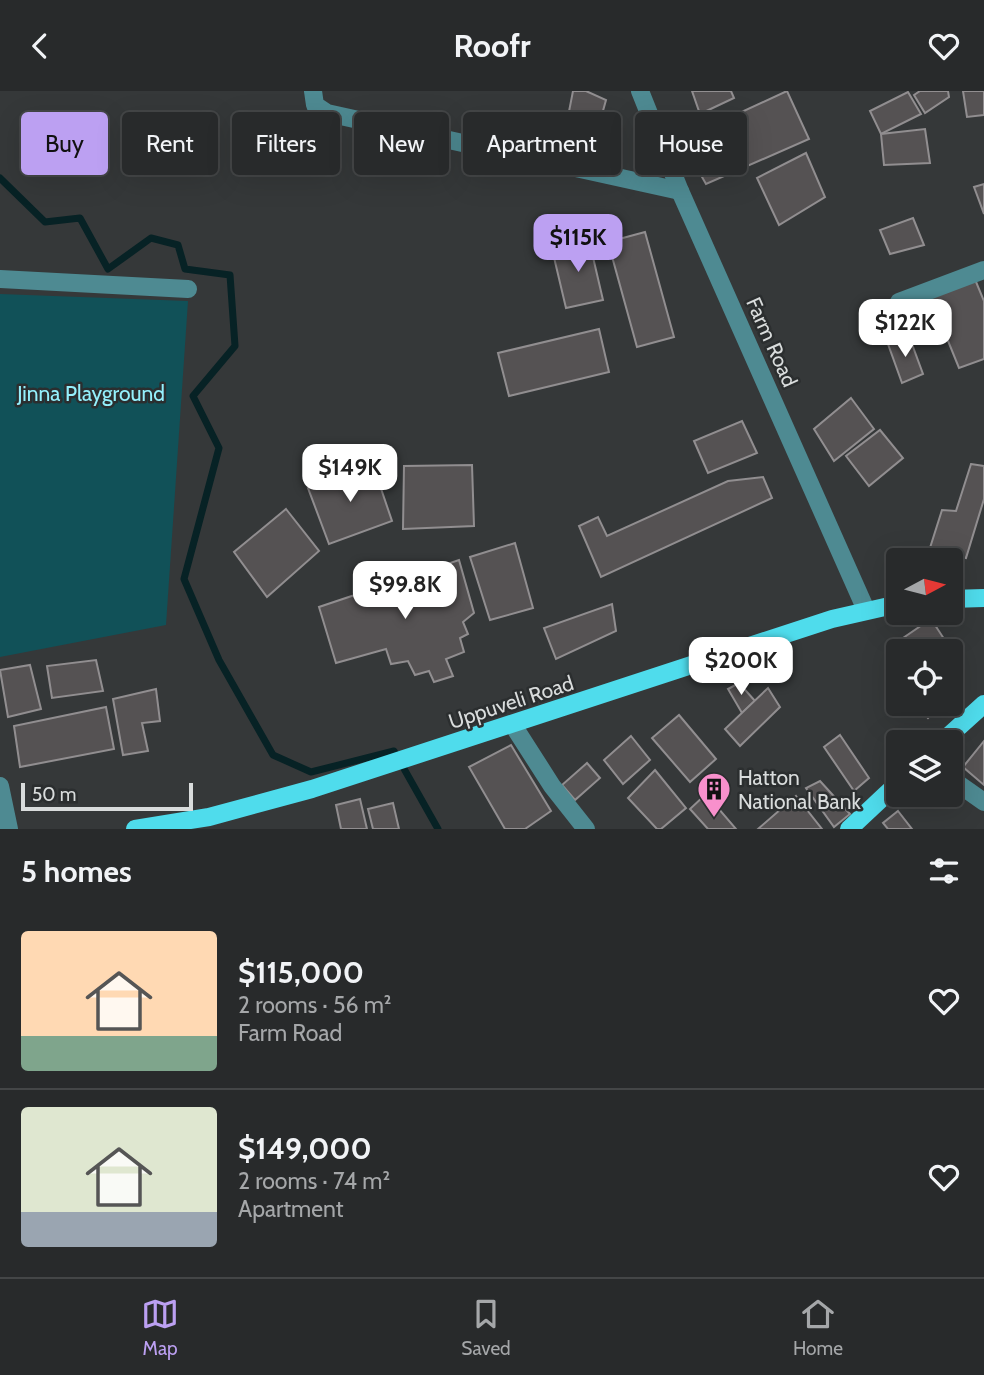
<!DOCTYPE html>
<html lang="en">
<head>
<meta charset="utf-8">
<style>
	body { margin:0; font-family:Cabin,sans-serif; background:#303233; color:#f1f3f6; height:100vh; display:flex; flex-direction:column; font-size:26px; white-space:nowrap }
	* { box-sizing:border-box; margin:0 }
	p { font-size:23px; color:#a5a7a9 }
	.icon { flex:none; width:38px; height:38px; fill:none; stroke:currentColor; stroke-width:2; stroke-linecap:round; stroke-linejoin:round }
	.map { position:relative; height:738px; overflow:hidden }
	.panel { display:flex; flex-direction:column; background:#282a2b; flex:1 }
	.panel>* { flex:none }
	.hud { position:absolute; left:21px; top:21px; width:943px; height:63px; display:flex; gap:14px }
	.needle { width:46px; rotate:83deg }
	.fabs { position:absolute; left:886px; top:457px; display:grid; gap:14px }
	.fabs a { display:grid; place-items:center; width:77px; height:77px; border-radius:7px; background:#282a2b; box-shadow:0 7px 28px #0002,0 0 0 2px #444647; font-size:35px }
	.scale { position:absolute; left:21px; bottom:18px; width:172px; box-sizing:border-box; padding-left:7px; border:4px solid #d9dcdc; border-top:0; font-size:19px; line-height:24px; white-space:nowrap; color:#d9dcdc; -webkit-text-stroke:5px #2b2e2f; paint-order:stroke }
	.price { position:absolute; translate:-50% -60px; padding:0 16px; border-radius:14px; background:#fff; color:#222; font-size:23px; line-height:46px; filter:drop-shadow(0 2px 4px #0008) }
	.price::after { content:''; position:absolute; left:50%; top:42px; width:21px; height:16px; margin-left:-10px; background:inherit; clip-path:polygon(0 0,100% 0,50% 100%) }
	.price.on { background:#bca0f2; color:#111 }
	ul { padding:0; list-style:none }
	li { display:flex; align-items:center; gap:21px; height:175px; padding:0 21px }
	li+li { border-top:2px solid #444647 }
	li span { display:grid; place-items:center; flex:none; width:196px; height:140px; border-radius:7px; color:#555 }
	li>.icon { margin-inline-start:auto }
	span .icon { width:84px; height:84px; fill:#fffc; stroke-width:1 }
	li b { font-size:30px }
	h2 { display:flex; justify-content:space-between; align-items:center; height:84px; padding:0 21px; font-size:30px }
	.pill { padding:0 24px; border-radius:7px; background:#282a2b; box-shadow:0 7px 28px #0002,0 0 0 2px #444647; font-size:24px; line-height:63px }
	.pill.on { background:#bca0f2; color:#111 }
	header { display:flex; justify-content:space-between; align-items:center; height:91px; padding:0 21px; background:#282a2b; font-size:32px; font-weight:700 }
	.dock { display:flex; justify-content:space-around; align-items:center; height:98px; border-top:2px solid #444647; background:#282a2b; font-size:19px; color:#a5a7a9 }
	.dock a { display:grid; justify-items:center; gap:4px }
	.dock .on { color:#bca0f2 }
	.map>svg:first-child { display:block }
	.green { fill:#115158 }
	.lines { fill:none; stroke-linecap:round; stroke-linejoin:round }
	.stream { stroke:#072225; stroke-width:7 }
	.building { fill:#555253; stroke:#918e90; stroke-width:2 }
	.minor { stroke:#4e8a92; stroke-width:18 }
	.major { stroke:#4fdcec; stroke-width:18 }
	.labels { text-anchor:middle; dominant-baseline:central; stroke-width:5; stroke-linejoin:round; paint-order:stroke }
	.street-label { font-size:21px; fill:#d9dcdc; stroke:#2b2e2f }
	.park-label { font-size:21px; fill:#94f0fc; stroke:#2b2e2f }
	.poi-label { font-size:21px; fill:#d9dcdc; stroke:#2b2e2f; text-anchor:start }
</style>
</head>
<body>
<header><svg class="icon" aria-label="back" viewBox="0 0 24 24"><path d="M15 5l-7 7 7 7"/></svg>Roofr<svg class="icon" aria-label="heart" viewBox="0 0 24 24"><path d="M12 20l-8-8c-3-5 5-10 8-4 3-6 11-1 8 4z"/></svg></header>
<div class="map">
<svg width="984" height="738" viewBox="0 0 984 738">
	<rect width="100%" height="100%" fill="#353839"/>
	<path class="green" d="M0,203l188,7 -22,324 -166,32z"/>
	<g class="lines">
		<path class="stream" d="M0,87l45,44 35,-4 28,51 43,-31 27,7 7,24 45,6 5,71 -42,50 26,52 -35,131 35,81 54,95 38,17 83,-21 44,78"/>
	</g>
	<g class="building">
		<path d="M573,0h13l20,9 -12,43 -30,-6z"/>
		<path d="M692,0h39l3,7 -34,16z"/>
		<path d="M787,0l22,48 -103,45 -25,-44z"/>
		<path d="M920,0h28l1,6 -24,16 -11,-18z"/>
		<path d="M963,0h21v24l-17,2z"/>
		<path d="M908,1l13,22 -40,20 -11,-23z"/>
		<path d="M925,38l5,34 -46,2 -3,-31z"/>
		<path d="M806,62l19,44 -46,28 -22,-47z"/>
		<path d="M984,93v30l-10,-27z"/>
		<path d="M913,127l11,27 -34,9 -10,-24z"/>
		<path d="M645,141l29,105 -37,10 -29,-105z"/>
		<path d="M589,149l14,60 -37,8 -14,-59z"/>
		<path d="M974,186l10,24v58l-25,9 -30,-74z"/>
		<path d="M599,238l10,43 -100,24 -11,-43z"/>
		<path d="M909,245l14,38 -21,9 -14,-39z"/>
		<path d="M851,307l23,31 -40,32 -20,-32z"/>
		<path d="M742,330l15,32 -49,20 -14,-32z"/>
		<path d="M880,339l23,28 -34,28 -23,-30z"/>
		<path d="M971,373l13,2v33l-18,59 -37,-7 13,-41 14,1z"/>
		<path d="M373,374l19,56 -63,23 -21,-56z"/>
		<path d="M472,374l2,61 -71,3 1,-63z"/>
		<path d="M763,386l9,21 -171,79 -22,-51 19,-9 9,19 121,-55z"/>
		<path d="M286,418l33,42 -52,46 -33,-45z"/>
		<path d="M515,452l18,65 -43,12 -20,-63z"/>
		<path d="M459,469l15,53 -11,9 5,12 -8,4 4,14 -18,7 7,17 -19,6 -5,-11 -14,4 -7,-14 -17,3 -5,-15 -50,14 -17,-56z"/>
		<path d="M612,513l4,27 -60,28 -12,-31z"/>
		<path d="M931,528l23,35 -4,2v-5h-39l-8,-13z"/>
		<path d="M96,569l7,31 -51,7 -5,-32z"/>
		<path d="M30,574l11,44 -33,8 -8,-47z"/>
		<path d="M739,592l16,18 -13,12 -14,-24z"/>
		<path d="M768,597l12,19 -40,39 -15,-17z"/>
		<path d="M156,598l4,32 -18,2 6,28 -25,4 -10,-56z"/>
		<path d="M914,612h28l-14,15z"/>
		<path d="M106,616l8,42 -94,18 -6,-41z"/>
		<path d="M679,624l37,44 -26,23 -38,-44z"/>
		<path d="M840,644l29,43 -15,13 -30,-44z"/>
		<path d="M631,645l19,24 -27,24 -19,-24z"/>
		<path d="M984,650v44l-21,-18z"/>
		<path d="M511,654l40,66 -26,18h-20l-36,-62z"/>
		<path d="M587,672l13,15 -25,22 -13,-15z"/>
		<path d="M655,679l31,38 -25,21h-4l-29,-31z"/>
		<path d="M820,690l30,33 -16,13 -28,-39z"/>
		<path d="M706,703l30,35h-28l-18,-20z"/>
		<path d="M796,705l26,33h-64z"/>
		<path d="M360,708l7,30h-26l-5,-24z"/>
		<path d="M393,712l6,26h-26l-5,-20z"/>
		<path d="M898,720l14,18h-24l-5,-6z"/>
	</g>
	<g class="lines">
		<g class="minor">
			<path d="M313,0l2,14 12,8 353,78"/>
			<path d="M640,0l40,100 186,419"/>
			<path d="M0,188l188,10"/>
			<path d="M899,211l85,-32"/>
			<path d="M513,634l39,61 34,43"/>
			<path d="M950,687l34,24"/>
			<path d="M0,695l9,43"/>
		</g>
		<g class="major">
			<path d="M950,508l34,-1"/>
			<path d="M942,651l42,-38"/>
			<path d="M135,738l74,-12 103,-28 520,-170 66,-15"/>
			<path d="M849,738l49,-46"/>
		</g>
	</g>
	<defs>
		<symbol id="building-pin" viewBox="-11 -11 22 30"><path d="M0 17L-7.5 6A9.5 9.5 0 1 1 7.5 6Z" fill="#f890cc" stroke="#2b2e2f"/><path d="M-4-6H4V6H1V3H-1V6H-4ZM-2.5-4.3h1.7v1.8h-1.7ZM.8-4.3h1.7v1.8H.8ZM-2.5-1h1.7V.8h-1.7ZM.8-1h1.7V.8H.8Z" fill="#111"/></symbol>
	</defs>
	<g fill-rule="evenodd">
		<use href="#building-pin" x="695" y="679" width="38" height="52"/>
	</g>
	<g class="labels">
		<g class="street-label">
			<text transform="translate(772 251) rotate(66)">Farm Road</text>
			<text transform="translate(511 611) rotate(-18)">Uppuveli Road</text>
		</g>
		<g class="park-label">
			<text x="91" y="302">Jinna Playground</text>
		</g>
		<g class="poi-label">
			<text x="738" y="686">Hatton<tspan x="738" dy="24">National Bank</tspan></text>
		</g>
	</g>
</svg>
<div class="fabs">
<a><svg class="needle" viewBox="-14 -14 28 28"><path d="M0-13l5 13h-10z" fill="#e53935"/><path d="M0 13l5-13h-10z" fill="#a5a7a9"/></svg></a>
<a><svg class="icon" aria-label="locate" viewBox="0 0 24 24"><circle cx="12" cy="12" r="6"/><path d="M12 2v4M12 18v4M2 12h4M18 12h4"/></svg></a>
<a><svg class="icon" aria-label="layers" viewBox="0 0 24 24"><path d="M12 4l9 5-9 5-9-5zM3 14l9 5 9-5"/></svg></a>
</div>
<div class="scale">50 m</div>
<b class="price on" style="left:578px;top:183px">$115K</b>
<b class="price" style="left:905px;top:268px">$122K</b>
<b class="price" style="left:350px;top:413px">$149K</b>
<b class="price" style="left:405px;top:530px">$99.8K</b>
<b class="price" style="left:741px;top:606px">$200K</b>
<div class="hud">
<a class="pill on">Buy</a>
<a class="pill">Rent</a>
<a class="pill">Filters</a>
<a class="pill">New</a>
<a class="pill">Apartment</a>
<a class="pill">House</a>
</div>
</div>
<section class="panel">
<h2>5 homes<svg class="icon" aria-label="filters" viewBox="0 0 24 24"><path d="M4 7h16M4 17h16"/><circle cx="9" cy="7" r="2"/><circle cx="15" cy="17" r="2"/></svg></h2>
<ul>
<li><span style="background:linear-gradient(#ffd9b3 75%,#7fa58c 0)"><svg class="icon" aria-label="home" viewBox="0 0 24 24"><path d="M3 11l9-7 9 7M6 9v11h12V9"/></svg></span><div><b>$115,000</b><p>2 rooms · 56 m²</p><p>Farm Road</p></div><svg class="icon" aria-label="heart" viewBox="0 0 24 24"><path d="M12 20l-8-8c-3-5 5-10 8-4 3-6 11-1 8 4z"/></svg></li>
<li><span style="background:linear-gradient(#dfe7d0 75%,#9aa5b1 0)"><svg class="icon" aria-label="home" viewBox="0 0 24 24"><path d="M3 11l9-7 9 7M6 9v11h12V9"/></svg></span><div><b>$149,000</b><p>2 rooms · 74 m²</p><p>Apartment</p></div><svg class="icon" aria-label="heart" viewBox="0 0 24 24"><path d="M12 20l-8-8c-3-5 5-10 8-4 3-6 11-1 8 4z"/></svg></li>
</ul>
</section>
<nav class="dock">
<a class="on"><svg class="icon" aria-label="map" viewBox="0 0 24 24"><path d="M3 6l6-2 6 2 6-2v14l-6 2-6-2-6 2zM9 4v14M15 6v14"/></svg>Map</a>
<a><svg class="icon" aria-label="saved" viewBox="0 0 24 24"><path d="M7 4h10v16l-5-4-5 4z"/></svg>Saved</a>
<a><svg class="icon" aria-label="home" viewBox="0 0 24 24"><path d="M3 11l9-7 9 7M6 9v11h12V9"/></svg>Home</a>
</nav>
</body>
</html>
